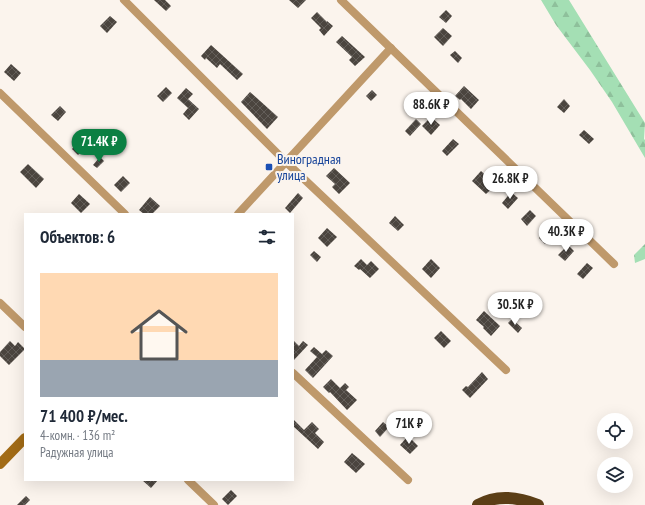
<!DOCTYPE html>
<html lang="ru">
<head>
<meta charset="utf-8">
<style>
	body { margin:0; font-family:"PT Sans Narrow",sans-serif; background:#f2f2f3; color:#1f2937; height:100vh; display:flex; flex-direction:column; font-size:15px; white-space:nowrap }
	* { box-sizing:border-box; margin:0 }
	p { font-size:13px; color:#747a83 }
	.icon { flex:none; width:22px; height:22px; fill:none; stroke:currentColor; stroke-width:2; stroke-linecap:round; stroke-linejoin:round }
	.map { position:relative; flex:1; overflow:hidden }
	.side { position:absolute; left:24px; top:213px; width:270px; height:268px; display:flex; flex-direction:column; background:#fff; border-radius:0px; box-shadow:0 4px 16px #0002 }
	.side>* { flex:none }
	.tools { position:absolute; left:597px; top:413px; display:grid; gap:8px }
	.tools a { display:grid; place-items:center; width:36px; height:36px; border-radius:50%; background:#fff; box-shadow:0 4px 16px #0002; font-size:20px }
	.price { position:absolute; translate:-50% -34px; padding:0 9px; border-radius:14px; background:#fff; color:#222; font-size:13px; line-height:26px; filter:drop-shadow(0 1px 2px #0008) }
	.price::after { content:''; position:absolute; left:50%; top:24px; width:12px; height:9px; margin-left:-6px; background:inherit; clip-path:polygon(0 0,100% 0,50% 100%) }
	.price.active { background:#0b8043; color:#fff }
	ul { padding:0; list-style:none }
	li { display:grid; align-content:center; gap:8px; height:212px; padding:0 16px }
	li span { display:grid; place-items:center; height:124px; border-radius:0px; color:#555 }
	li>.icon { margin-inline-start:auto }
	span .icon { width:72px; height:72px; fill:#fffc; stroke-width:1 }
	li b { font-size:17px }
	h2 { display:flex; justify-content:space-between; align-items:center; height:48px; padding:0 16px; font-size:17px }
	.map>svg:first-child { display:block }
	.forest { fill:url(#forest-firs) }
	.building { fill:url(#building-cross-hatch) }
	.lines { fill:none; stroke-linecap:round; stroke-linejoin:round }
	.street { stroke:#bf996b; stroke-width:8 }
	.secondary { stroke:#a26b16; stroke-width:10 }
	.highway { stroke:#5b3e16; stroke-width:12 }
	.transit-dot { fill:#1a4fb4; stroke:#fbf4ed; stroke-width:1.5 }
	.labels { text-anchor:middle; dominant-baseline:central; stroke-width:4; stroke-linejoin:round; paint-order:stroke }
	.transit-label { font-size:14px; fill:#164399; stroke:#fbf4ed; text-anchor:start }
</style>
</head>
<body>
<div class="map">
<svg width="645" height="505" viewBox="0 0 645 505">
	<defs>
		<pattern id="forest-firs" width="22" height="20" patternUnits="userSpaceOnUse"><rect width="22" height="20" fill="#a4dfb4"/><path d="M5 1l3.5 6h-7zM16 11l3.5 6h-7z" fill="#8ec09b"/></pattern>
		<pattern id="building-cross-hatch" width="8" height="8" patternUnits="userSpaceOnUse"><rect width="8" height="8" fill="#4b453f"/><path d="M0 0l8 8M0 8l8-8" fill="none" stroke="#635e59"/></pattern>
	</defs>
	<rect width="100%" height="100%" fill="#fbf4ed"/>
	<g class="forest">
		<path d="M541,0h28l76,123 -1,16 1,1v18l-33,-56 -22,-32 -34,-45z"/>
		<path d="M645,244v15l-10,4 -1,-8z"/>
	</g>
	<g class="building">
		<path d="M154,0h11l6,6 -5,5z"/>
		<path d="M289,0h17l-8,8z"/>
		<path d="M446,10l6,6 -6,7 -7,-6z"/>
		<path d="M317,12l10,10v-1l6,5 -9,10 -5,-6 2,-2 -10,-10z"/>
		<path d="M110,16l7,6 -10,11 -7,-7z"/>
		<path d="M443,28l9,8 -9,10 -9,-9z"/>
		<path d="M342,36l23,21 -10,9 -6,-6 3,-3 -16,-15z"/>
		<path d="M211,45l32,29 -6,6 -17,-16 -3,4 -11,-10 -1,2 -4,-4z"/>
		<path d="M455,51l7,7 -4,5 -8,-8z"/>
		<path d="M11,64l10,9 -7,8 -10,-9z"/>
		<path d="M464,86l15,14 -8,9 -10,-10 -1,1 -5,-4z"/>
		<path d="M166,87l6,6 -9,9 -6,-6z"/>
		<path d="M186,88l7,6 -5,5 11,10 -10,11 -6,-6 5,-6 -11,-10z"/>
		<path d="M372,90l5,5 -6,6 -5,-5z"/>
		<path d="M250,92l28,25 -11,12 -26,-27z"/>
		<path d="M564,99l6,7 -6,7 -7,-6z"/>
		<path d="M60,106l6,6 -8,9 -7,-6z"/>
		<path d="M431,117l9,8 -9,10 -9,-9z"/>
		<path d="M416,119l5,5 -11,12 -5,-5z"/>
		<path d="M584,130l10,9 -5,5 -10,-9z"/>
		<path d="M453,139l6,5 -12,12 -5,-5z"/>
		<path d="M79,141l6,7 -7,7 -6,-6z"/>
		<path d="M100,157l4,4 -7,7 -4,-3z"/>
		<path d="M28,164l16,15 -8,9 -16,-16z"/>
		<path d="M334,168l16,15 -11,11 -7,-7 3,-3 -9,-8z"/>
		<path d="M481,171l15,14 -10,9 -14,-13z"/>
		<path d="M123,176l7,7 -9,9 -7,-7z"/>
		<path d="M511,192l7,6 -10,11 -6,-6z"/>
		<path d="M298,193l5,5 -13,15 -5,-5z"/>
		<path d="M79,194l11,10 -9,9 -10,-10z"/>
		<path d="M150,197l10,9 -8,8h-8l-5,-4z"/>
		<path d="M530,210l6,6 -9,10 -6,-7z"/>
		<path d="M395,216l9,9 -6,6 -9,-8z"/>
		<path d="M549,227l6,6 -10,11 -6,-6z"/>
		<path d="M327,228l10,9 -10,10 -9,-9z"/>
		<path d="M568,245l6,6 -9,10 -7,-6z"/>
		<path d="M314,251l7,6 -4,5 -7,-7z"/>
		<path d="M361,259l6,6 4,-4 8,8 -9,9 -10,-9 -1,1 -5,-4z"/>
		<path d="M431,259l9,9 -9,10 -9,-9z"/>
		<path d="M587,263l6,5 -10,11 -6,-5z"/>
		<path d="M484,311l16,15 -9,10 -8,-8 1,-1 -8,-7z"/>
		<path d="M512,319l10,9 -4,5 -10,-10z"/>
		<path d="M441,331l10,10 -7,7 -10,-10z"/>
		<path d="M293,340l6,6 4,-5 5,4 -15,16z"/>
		<path d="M10,341l5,5 3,-4 7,7 -16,16 -9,-9v-4z"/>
		<path d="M314,347l8,7 4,-4 7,6 -20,22 -8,-8 12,-13 -7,-6z"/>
		<path d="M482,372l6,7 -18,19 -8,-8 4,-4 2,1z"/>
		<path d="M331,379l9,9 5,-5 4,4 -3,3 11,10 -10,10 -17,-18 -1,1 -6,-6z"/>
		<path d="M293,419l11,11 8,-8 7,7 -4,4 9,9 -6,7 -25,-23z"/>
		<path d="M383,422l6,5 -9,10 -5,-6z"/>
		<path d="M408,436l10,10 -8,8 -10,-9z"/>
		<path d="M352,453l13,11 -9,9 -12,-11z"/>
		<path d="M142,480h16l-7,8z"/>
		<path d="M231,490l6,6 -9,9 -6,-6z"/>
		<path d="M26,496l4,4 -5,5h-8z"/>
	</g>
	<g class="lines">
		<g class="street">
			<path d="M124,0l162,162 220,208"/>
			<path d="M341,0l273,264"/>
			<path d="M0,93l125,121"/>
			<path d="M238,214l153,-166"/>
			<path d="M0,303l25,24"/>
			<path d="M293,373l115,107"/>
			<path d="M188,480l26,25"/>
		</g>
		<path class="secondary" d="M0,464l25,-26"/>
		<path class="highway" d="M478,505c19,-11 40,-8 60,0"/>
	</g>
	<rect class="transit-dot" x="265" y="163" width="8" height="8" rx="2"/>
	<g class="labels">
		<g class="transit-label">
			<text x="277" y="159">Виноградная<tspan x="277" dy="16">улица</tspan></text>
		</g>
	</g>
</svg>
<div class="tools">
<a><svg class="icon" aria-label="locate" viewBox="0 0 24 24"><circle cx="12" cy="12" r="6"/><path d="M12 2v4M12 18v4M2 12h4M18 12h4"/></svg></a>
<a><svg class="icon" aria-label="layers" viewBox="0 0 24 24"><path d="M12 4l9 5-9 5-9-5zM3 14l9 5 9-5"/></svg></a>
</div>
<b class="price" style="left:431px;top:126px">88.6K ₽</b>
<b class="price active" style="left:99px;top:163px">71.4K ₽</b>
<b class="price" style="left:510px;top:200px">26.8K ₽</b>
<b class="price" style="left:566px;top:253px">40.3K ₽</b>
<b class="price" style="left:515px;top:326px">30.5K ₽</b>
<b class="price" style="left:409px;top:445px">71K ₽</b>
<section class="side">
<h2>Объектов: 6<svg class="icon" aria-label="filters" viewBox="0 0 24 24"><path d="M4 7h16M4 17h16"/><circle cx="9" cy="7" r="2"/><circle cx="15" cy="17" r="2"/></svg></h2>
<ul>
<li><span style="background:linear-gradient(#ffd9b3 70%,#9aa5b1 0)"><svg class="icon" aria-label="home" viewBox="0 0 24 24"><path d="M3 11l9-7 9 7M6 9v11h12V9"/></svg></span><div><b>71 400 ₽/мес.</b><p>4-комн. · 136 m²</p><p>Радужная улица</p></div></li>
</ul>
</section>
</div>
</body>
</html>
